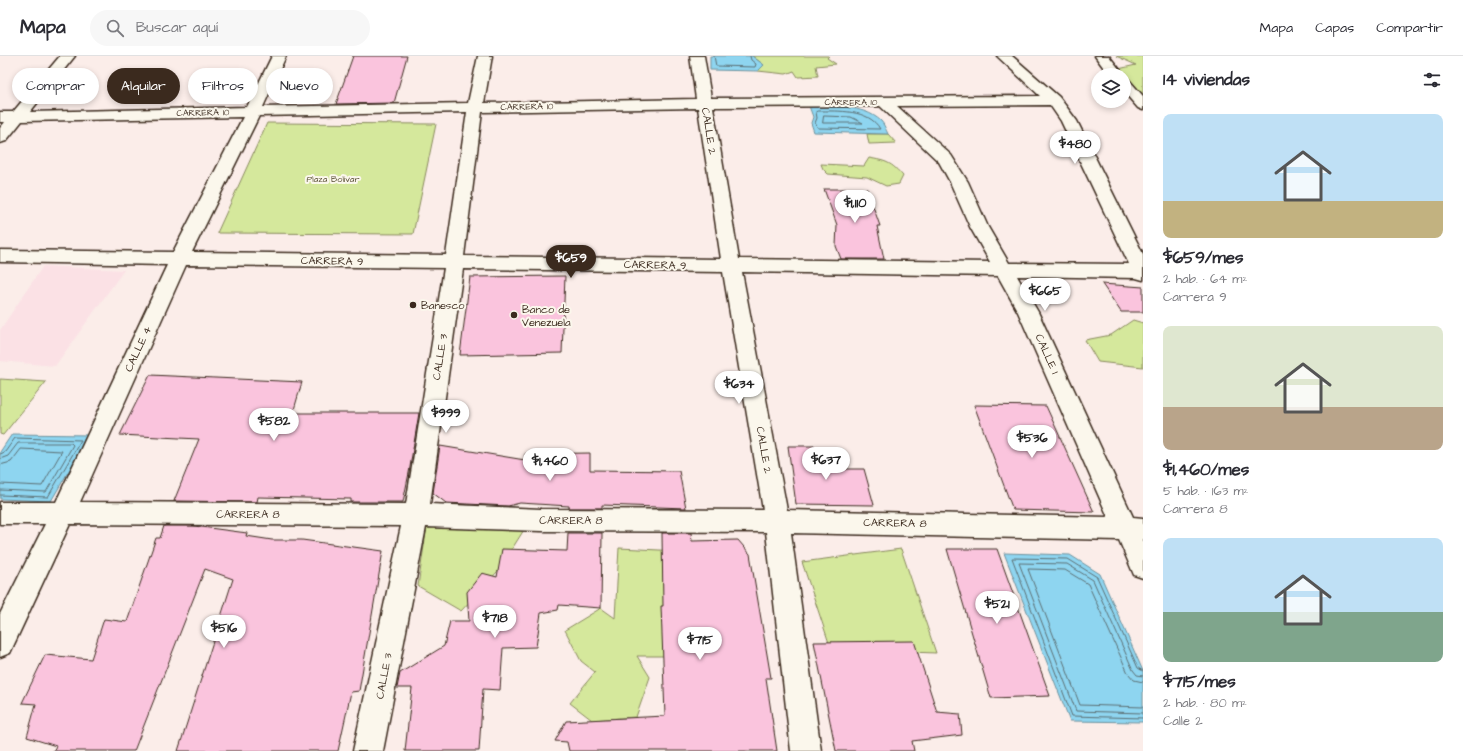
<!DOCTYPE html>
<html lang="es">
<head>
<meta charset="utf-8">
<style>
	body { margin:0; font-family:"Architects Daughter",sans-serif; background:#f7f7f7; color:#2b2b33; height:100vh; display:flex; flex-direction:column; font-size:15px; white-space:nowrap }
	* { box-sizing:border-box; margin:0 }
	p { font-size:13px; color:#7c7c81 }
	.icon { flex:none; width:22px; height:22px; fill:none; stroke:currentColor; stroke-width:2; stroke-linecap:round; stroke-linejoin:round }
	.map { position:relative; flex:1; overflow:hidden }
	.side { display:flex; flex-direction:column; background:#fff; width:320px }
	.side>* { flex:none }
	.top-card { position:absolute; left:12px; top:12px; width:380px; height:36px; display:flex; gap:8px }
	.fabs { position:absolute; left:1091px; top:12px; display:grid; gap:8px }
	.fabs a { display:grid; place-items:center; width:40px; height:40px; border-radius:50%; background:#fff; box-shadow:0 2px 6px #0003; font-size:20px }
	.price { position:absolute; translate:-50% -34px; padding:0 9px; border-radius:14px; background:#fff; color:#222; font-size:13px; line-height:26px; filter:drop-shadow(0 1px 2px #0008) }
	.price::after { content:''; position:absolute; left:50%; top:24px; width:12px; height:9px; margin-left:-6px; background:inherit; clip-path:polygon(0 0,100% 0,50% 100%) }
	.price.selected { background:#3b2a1e; color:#fff }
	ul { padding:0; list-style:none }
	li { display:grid; align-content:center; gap:8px; height:212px; padding:0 20px }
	li span { display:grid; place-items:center; height:124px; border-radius:8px; color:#555 }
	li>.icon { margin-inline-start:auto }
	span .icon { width:72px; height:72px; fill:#fffc; stroke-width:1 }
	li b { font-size:17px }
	h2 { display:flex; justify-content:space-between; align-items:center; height:48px; padding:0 20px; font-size:17px }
	.tag { padding:0 14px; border-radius:18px; background:#fff; box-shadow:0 2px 6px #0003; font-size:14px; line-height:36px }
	.tag.selected { background:#3b2a1e; color:#fff }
	header { display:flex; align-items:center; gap:24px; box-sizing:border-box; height:56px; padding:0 20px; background:#fff; border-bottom:1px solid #e1e1e2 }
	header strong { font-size:19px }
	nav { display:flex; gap:22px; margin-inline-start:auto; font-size:14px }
	.search { width:280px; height:36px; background:#f7f7f7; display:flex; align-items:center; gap:10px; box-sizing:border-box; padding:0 14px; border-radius:22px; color:#7c7c81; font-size:15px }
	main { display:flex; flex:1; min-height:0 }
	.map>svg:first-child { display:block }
	.built { fill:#fbe1e5 }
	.green { fill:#d5e89c; stroke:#88895d }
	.water { fill:#8ed5f0; stroke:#6d919c }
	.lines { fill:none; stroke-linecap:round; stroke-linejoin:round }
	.shore { stroke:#5c6e72; stroke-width:1 }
	.building { fill:#fac4dd; stroke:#3b2a1e }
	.minor-casing { stroke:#3b2a1e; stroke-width:3 }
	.minor { fill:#fbf7ec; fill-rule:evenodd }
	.poi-dot { fill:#3b2a1e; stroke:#fbf7ec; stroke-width:1.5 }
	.labels { text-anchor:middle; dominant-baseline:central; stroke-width:4; stroke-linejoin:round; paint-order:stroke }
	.far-street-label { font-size:9px; fill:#3b2a1e; stroke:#fbf7ec }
	.far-park-label { font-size:9px; fill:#5a5037; stroke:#fbf7ec }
	.street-label { font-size:11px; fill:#3b2a1e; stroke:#fbf7ec }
	.poi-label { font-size:11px; fill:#3b2a1e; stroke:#fbf7ec; text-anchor:start }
</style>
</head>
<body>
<header>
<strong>Mapa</strong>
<div class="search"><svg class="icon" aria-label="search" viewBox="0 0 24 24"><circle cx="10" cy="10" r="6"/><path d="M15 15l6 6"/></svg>Buscar aquí</div>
<nav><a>Mapa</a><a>Capas</a><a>Compartir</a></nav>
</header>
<main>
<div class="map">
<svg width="1143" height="695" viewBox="0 0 1143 695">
	<rect width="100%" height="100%" fill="#fbede9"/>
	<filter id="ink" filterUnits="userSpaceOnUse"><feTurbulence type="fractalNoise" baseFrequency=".025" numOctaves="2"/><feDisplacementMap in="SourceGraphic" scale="8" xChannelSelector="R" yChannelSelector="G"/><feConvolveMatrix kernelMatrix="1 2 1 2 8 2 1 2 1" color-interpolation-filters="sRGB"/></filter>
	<g filter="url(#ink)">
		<path class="built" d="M43,210l81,4 -69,96 -55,-5v-31z"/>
		<g class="green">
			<path d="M752,0h77l-2,2 9,6 -20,2 2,10 -20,1 -4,-6 -8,3 -28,-3 6,-6z"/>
			<path d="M1116,0h27v46l-19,-19v-8l-10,-5 22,-5z"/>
			<path d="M267,67l169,1 -23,110 -196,-1z"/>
			<path d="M867,78h21l8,9 -27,1z"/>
			<path d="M869,102c17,3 22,4 34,18l-4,8 -13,2 -19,-9 -39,-3 -5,-5 -2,-5 43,2z"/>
			<path d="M1133,264l10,3v44l-45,-5 -13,-22 26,-5z"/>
			<path d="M0,323l46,3 -43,53 -3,-1z"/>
			<path d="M527,469l-29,46 -37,40 -43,-25 9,-60z"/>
			<path d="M619,492l60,3 2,105h-44l13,21 -14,40 -44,3 -22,-17 25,-31 -14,-11 -16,-31 36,-22 14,10z"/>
			<path d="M901,493l35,104 -105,-4 -29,-87z"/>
		</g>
		<g class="water">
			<path d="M710,0h42l12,9 -6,6 -48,-1z"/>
			<path d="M809,50c23,1 54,-2 72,15 3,3 5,9 7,13l-74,-2 -3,-9 2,-6z"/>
			<path d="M12,378l78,1 -39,66 -51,-2v-47z"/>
			<path d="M1004,497l66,2 30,19 43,97v51l-73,-1z"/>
		</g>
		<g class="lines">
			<g class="shore">
				<path d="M714,0l2,10 39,1 1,-3 -5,-4 -1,-4"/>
				<path d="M818,55c20,0 51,-2 62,18l-62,-1 -3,-5 2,-5 -1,-6z"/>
				<path d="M824,60l27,1 12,6h-40z"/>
				<path d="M0,398l5,-2 10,-14 66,2 -33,57 -48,-2"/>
				<path d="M0,403l8,-3 10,-13h53l2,2 -27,47 -46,-2"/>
				<path d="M0,409l11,-3 10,-13 41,2 -20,35 -42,-2"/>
				<path d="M1143,615l-5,-3 -41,-91 -29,-18 -56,-1 60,158 71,2"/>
				<path d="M1143,620l-6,-1 -4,-5 -40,-90 -26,-16 -48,-1 57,148 67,2"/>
				<path d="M1143,626l-9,-2 -6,-7 -40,-89 -23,-14 -37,-1 52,136 63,2"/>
			</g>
		</g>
		<g class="building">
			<path d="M353,0h54l-13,47 -58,1z"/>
			<path d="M824,133h43l13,37h-3l7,33h-43l-5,-13 1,-21z"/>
			<path d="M565,220l-3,77 -102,2 10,-78z"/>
			<path d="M1102,228l41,3v25h-22z"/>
			<path d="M150,319l152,7 -9,31h126l-10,60 -6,29h-52v-3l-93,-2 -1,5 -83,-1 25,-62 -79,-4z"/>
			<path d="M974,349l72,1 48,106 -81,-2z"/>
			<path d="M440,390l85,14v-6l65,-1v17l89,1 7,37 -84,-3v3h-33v-2l-49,-3 -12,3 -62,-3 -13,-10z"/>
			<path d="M788,390h27l4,23h45l10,36 -78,-1z"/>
			<path d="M164,470h30l53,7 -1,3 26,4h30l81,11 -24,140 -8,1 -13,59h-160l55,-172 -28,-10 -71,182h-81l3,-5 -29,-9 9,-33 -14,-1 23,-48 46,4 13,-40 23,3 29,-84h4z"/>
			<path d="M568,477h34l-1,75 -42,-3 -1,5 -17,3 -5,34 -33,1 -3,42 -17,-1 -4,62h-74l7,-63h-15l3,-15 44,-27 6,-25h19l-2,-29 15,-19 15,4 5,-28 65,2z"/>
			<path d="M662,477h29l1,8 46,-1 12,14 21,124h-5l11,73h-208l-2,-9 -12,-1 11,-20 99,-5 -4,-110h2z"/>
			<path d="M947,493h50l53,147 -59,2z"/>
			<path d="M914,585l23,71 23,2 2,21 -50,6 2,10h-78l-22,-109z"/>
		</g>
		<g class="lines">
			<defs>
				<g id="minor">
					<path d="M60,0h15l-45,56 217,-5 25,-51h14l-23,51 205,-4 10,-47h14l-8,47 212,-4 -6,-43h14l7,42 329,-2 -43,-40h15l47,41 18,24 66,133v26l-7,-2 -119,-2 21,36 95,205 10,1v60l-9,-3 -15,-35 -328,-7 30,218h-30l-25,-219 -225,-1 -115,-4 -43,224h-30l48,-225 -331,-2 -60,129 -10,4v-43l45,-90h-45v-22h56l111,-237 -167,-3v-12l173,2 70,-135 -221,4 -16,20 -6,2v-15l5,-6h-5v-10h13zM1050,49l11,16 68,143 -120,-1 -21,-36 -20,-45 -17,-27 -54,-49zM880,50l59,56 11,20 20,45 20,35 -251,-3 -26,-152zM698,52l23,151 -257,-3 18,-144zM467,56l-21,143 -254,-3 67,-136zM186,209l258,3 -38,236 -326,-2zM463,213l260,3 40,238 -222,-1 -111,-5zM742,216l256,4 20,36 90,205 -321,-7z"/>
					<path d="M1095,0h14l15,19h-15z"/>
					<path d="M1124,23l5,1 14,16v14l-5,-2 -14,-16z"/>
				</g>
			</defs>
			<use href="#minor" class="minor-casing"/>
			<use href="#minor" class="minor"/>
		</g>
	</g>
	<g class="poi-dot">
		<circle cx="413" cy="249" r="4"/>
		<circle cx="514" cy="259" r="4"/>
	</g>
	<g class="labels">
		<g class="far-street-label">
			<text x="851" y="46">CARRERA 10</text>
			<text transform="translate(527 51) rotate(-1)">CARRERA 10</text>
			<text transform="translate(203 57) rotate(-1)">CARRERA 10</text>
		</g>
		<g class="far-park-label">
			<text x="333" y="123">Plaza Bolívar</text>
		</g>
		<g class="street-label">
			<text transform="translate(709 75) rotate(81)">CALLE 2</text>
			<text transform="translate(332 205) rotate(1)">CARRERA 9</text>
			<text transform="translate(655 209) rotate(1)">CARRERA 9</text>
			<text transform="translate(138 293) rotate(-65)">CALLE 4</text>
			<text transform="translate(1047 298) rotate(66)">CALLE 1</text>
			<text transform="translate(440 301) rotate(-81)">CALLE 3</text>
			<text transform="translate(764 394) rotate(80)">CALLE 2</text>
			<text x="248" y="458">CARRERA 8</text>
			<text x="571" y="464">CARRERA 8</text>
			<text transform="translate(895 467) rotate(1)">CARRERA 8</text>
			<text transform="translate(384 620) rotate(-79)">CALLE 3</text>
		</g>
		<g class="poi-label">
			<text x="421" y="249">Banesco</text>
			<text x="522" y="253">Banco de<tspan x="522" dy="13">Venezuela</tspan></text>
		</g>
	</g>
</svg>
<div class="fabs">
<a><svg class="icon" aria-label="layers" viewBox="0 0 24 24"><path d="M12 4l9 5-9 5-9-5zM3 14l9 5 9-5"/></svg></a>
</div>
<b class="price" style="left:1075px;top:109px">$480</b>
<b class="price" style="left:855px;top:168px">$1,110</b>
<b class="price selected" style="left:571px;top:223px">$659</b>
<b class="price" style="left:1045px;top:256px">$665</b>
<b class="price" style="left:739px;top:349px">$634</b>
<b class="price" style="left:446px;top:378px">$999</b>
<b class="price" style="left:274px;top:386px">$582</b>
<b class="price" style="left:1032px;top:403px">$536</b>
<b class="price" style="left:826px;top:425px">$637</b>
<b class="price" style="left:550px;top:426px">$1,460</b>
<b class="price" style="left:997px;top:569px">$521</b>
<b class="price" style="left:495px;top:583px">$718</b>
<b class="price" style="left:224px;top:593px">$516</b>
<b class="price" style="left:700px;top:605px">$715</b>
<div class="top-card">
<a class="tag">Comprar</a>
<a class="tag selected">Alquilar</a>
<a class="tag">Filtros</a>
<a class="tag">Nuevo</a>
</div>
</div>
<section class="side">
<h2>14 viviendas<svg class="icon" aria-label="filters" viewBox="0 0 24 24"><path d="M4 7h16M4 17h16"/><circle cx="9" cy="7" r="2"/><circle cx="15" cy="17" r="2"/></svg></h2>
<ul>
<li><span style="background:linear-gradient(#bfe0f5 70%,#c2b280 0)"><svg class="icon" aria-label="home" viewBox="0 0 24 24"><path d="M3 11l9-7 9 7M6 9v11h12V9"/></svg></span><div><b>$659/mes</b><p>2 hab. · 64 m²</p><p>Carrera 9</p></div></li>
<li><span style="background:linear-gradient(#dfe7d0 65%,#b9a48a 0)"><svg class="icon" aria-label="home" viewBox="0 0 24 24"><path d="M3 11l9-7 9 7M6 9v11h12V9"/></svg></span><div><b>$1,460/mes</b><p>5 hab. · 163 m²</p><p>Carrera 8</p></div></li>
<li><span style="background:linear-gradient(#bfe0f5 60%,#7fa58c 0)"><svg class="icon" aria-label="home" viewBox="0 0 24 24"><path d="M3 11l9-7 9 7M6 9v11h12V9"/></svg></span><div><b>$715/mes</b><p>2 hab. · 80 m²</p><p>Calle 2</p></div></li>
</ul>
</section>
</main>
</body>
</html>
